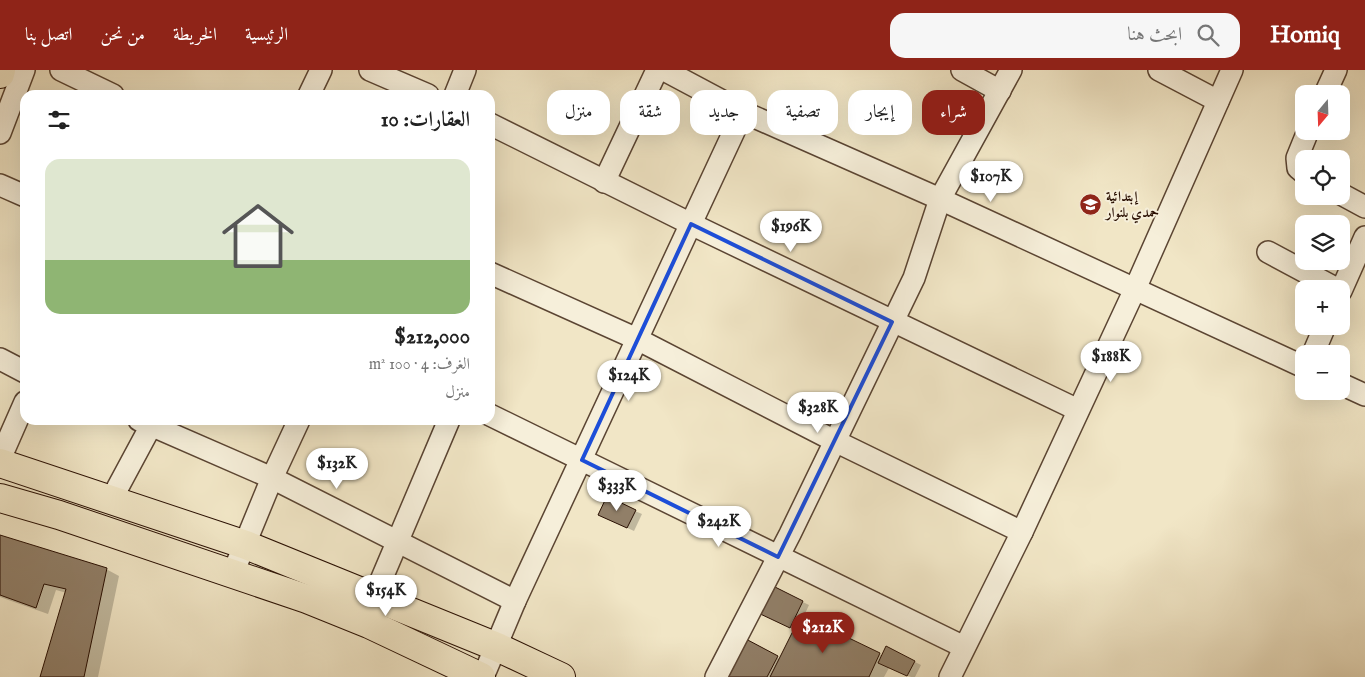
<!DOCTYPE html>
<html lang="ar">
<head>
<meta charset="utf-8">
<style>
	body { margin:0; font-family:"IM FELL English",Amiri,serif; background:#f6f6f6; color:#222; direction:rtl; height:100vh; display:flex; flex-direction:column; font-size:19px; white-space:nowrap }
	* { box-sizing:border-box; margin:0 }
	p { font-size:16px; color:#767676 }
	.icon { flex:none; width:28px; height:28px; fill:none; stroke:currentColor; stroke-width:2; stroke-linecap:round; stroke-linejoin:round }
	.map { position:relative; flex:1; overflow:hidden; direction:ltr }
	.details { position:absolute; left:20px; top:20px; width:475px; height:335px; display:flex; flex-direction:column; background:#fff; border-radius:15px; box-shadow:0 5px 20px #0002; direction:rtl }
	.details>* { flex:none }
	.top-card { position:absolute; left:510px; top:20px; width:475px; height:45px; direction:rtl; display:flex; gap:10px }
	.needle { width:32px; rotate:199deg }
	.buttons { position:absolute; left:1295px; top:15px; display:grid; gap:10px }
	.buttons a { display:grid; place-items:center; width:55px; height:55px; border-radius:10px; background:#fff; box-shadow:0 5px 20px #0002; font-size:25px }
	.price { position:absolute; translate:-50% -42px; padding:0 11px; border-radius:18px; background:#fff; color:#222; font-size:16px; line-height:32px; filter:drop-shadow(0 1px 2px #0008) }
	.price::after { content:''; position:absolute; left:50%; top:30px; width:15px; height:11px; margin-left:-8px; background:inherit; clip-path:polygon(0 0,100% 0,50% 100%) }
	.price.active { background:#8f2418; color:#fff }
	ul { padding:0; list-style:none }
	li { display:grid; align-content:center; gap:10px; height:265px; padding:0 25px }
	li+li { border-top:1px solid #e0e0e0 }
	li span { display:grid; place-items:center; height:155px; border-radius:15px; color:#555 }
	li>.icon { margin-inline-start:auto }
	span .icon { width:90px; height:90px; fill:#fffc; stroke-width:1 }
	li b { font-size:21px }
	h2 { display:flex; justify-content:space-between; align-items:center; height:60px; padding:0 25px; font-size:21px }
	.chip { padding:0 18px; border-radius:15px; background:#fff; box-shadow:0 5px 20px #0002; font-size:18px; line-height:45px }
	.chip.active { background:#8f2418; color:#fff }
	header { display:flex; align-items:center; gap:30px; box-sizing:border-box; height:70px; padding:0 25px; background:#8f2418; color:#fff }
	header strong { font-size:24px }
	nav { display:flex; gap:28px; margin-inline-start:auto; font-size:18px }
	.search { width:350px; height:45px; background:#f6f6f6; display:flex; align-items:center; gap:12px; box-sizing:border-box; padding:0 18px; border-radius:15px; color:#767676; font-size:19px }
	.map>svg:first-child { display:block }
	.shadow { fill:#0003 }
	.building { fill:#917f68; stroke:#290f02 }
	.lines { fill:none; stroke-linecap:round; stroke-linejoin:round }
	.minor-casing { stroke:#5b4533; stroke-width:24 }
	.primary-casing { stroke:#290f02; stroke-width:30 }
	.minor { stroke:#f6efda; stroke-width:21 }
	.primary { stroke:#f1e6c6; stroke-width:28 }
	.marked { fill:none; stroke:#1d4ed8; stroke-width:4; stroke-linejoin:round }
	.labels { text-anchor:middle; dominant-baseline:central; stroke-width:4; stroke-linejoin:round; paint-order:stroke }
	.poi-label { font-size:14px; font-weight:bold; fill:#290f02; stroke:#f6efda; text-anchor:start }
</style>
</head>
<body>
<header>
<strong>Homiq</strong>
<div class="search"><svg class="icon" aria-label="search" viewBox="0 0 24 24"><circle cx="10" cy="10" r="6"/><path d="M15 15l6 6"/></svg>ابحث هنا</div>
<nav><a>الرئيسية</a><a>الخريطة</a><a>من نحن</a><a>اتصل بنا</a></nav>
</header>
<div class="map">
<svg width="1365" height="607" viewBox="0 0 1365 607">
	<rect width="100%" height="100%" fill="#f1e6c6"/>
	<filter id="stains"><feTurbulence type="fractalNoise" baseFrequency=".004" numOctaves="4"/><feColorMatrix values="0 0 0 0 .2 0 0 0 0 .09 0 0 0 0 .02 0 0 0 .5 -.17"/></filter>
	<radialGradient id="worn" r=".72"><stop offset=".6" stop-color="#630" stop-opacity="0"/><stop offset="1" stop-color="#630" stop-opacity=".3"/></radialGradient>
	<g class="shadow">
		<path d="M635,441l7,3 -8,17 -28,-13z"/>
		<path d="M0,467l106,32 13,7 -21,101h-57l26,-84 -11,-3 -8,24 -48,-17z"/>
		<path d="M770,516l39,19 -6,13 80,38 4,-8 34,17 -6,12h-4l-22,-9 -5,9h-159l20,-37 35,19 15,-29 -33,-16z"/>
	</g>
	<g class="building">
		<path d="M607,426l29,14 -9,18 -29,-13z"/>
		<path d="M0,465l107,33 -23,109h-44l26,-88 -22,-5 -8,24 -36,-13z"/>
		<path d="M769,514l34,17 -13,27 -36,-17z"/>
		<path d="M801,545l79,38 -11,24h-99z"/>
		<path d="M744,568l34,18 -11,21h-44z"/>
		<path d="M886,576l29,15 -8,15 -29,-13z"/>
	</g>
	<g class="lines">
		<defs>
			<g id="minor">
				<path d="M61,0l52,25"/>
				<path d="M370,0l58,25"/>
				<path d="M664,0l79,42 197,87 364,168"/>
				<path d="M962,0l38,21"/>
				<path d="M1159,0l59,31"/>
				<path d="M1325,24l11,-24"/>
				<path d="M309,25l12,-25"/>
				<path d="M455,25l10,-25"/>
				<path d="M490,54l201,100 387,186"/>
				<path d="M0,63l24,-63"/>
				<path d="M1304,103l-6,-5 -1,-10 11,-27"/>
				<path d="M604,112l53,-112"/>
				<path d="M0,115l25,11"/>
				<path d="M1341,124l24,13"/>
				<path d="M1268,182l69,37"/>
				<path d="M490,203l147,66 198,102 187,91"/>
				<path d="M1341,221l24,-54"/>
				<path d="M1313,284l12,-28"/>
				<path d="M0,289l25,13"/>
				<path d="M1341,314l24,11"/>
				<path d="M490,345l474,232"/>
				<path d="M139,350l133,58 243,123"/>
				<path d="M0,389l25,-57"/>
				<path d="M111,430l43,-80"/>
				<path d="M233,503l39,-95 27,-58"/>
				<path d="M368,541l81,-191"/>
				<path d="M483,607l32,-76 228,-489"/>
				<path d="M716,607l74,-143 124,-256 26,-79 71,-129"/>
				<path d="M950,607l72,-145 113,-243 97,-219"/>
			</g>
			<g id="primary">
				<path d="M0,4l1,-4"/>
				<path d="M0,393l246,82 251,102 64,30"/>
				<path d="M0,428l59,17 248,84 62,25 112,53"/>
			</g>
		</defs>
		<use href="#minor" class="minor-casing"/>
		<use href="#primary" class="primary-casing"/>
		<use href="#minor" class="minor"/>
		<use href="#primary" class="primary"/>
	</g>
	<path class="marked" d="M691,154l201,98 -114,235 -196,-97z"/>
	<defs>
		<symbol id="school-disc" viewBox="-11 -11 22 22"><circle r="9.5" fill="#8f2418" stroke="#f6efda"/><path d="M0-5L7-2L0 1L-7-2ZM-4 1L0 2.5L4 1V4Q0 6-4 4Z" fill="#fff"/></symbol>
	</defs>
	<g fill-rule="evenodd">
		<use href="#school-disc" x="1078" y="122" width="25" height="25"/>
	</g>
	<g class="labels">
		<g class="poi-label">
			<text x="1106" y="127">إبتدائية<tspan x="1106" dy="16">حمدي بلنوار</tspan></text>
		</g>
	</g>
	<rect width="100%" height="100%" filter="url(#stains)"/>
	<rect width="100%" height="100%" fill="url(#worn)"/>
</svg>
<div class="buttons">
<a><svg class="needle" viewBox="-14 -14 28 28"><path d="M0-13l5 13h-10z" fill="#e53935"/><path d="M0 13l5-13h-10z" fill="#767676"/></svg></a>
<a><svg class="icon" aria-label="locate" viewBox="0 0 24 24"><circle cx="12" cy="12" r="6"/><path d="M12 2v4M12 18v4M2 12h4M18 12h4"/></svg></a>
<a><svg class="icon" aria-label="layers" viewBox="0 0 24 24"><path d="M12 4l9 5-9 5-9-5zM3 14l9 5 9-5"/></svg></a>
<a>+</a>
<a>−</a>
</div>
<b class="price" style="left:991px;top:133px">$107K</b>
<b class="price" style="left:791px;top:183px">$196K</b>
<b class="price" style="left:1111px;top:313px">$188K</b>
<b class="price" style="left:629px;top:332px">$124K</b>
<b class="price" style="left:818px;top:364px">$328K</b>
<b class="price" style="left:337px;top:420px">$132K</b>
<b class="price" style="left:617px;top:442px">$333K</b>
<b class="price" style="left:719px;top:478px">$242K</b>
<b class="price" style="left:386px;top:547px">$154K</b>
<b class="price active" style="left:823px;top:584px">$212K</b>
<div class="top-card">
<a class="chip active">شراء</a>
<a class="chip">إيجار</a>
<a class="chip">تصفية</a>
<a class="chip">جديد</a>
<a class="chip">شقة</a>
<a class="chip">منزل</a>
</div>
<section class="details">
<h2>العقارات: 10<svg class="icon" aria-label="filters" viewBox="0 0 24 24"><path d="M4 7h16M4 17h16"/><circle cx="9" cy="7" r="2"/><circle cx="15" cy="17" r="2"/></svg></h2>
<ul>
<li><span style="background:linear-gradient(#dfe7d0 65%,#8fb573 0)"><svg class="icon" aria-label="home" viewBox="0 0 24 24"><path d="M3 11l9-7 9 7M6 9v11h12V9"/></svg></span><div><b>$212,000</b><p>الغرف: 4 · 100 m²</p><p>منزل</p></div></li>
</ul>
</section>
</div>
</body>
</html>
